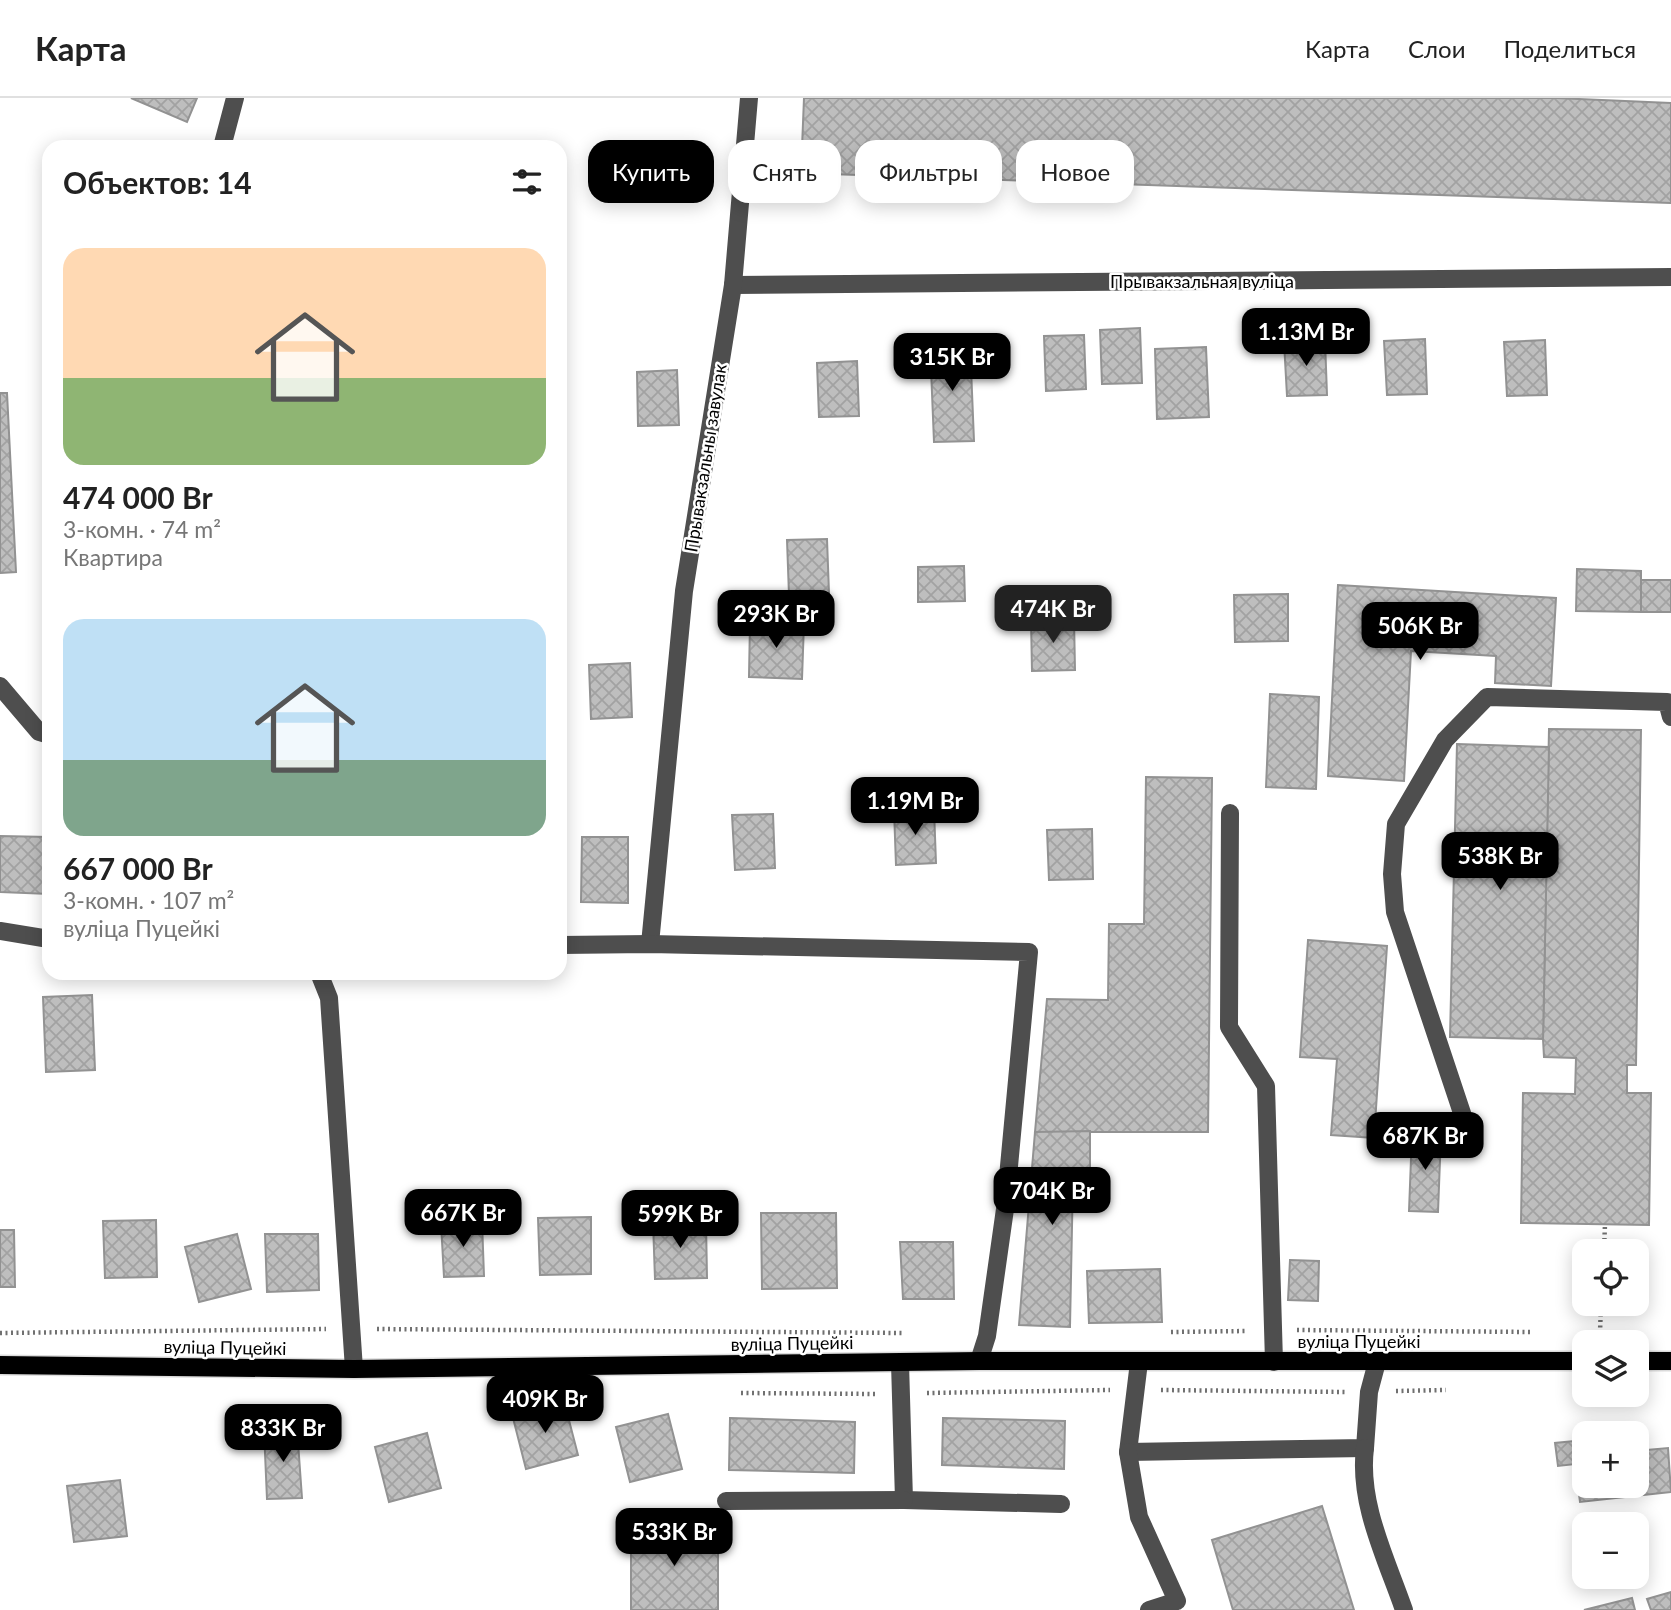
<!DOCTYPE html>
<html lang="ru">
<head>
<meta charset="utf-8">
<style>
	body { margin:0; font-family:Lato,sans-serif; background:#f6f6f6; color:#222; height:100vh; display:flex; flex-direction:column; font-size:26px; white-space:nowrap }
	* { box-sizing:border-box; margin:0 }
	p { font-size:23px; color:#767676 }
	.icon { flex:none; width:38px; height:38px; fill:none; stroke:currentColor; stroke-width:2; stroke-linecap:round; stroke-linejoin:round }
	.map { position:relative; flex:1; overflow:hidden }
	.drawer { position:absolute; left:42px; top:42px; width:525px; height:840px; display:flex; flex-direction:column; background:#fff; border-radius:21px; box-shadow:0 4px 18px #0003 }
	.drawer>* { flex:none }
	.guide { position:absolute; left:588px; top:42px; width:665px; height:63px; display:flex; gap:14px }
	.controls { position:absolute; left:1572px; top:1141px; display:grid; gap:14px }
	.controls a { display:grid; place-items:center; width:77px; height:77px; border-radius:14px; background:#fff; box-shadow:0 4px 18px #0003; font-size:35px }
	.price { position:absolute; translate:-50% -60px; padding:0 16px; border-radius:14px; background:#000; color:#fff; font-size:23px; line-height:46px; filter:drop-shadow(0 2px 4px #0008) }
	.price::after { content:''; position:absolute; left:50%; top:42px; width:21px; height:16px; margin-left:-10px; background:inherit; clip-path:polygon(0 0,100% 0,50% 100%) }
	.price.active { background:#222; color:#fff }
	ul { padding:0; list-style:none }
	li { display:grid; align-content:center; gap:14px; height:371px; padding:0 21px }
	li span { display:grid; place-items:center; height:217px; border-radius:21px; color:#555 }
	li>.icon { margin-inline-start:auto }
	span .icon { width:126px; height:126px; fill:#fffc; stroke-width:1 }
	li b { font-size:30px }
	h2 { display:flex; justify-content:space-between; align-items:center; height:84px; padding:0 21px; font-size:30px }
	.pill { padding:0 24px; border-radius:21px; background:#fff; box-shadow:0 4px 18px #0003; font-size:24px; line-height:63px }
	.pill.active { background:#000; color:#fff }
	header { display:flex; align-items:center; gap:42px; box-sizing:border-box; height:98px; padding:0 35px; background:#fff; border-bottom:2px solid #e0e0e0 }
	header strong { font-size:33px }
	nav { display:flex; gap:38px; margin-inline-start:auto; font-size:24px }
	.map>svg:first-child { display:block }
	.building { fill:url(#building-cross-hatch); stroke:#929292; stroke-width:2 }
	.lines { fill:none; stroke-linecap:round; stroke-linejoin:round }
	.major-casing { stroke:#dbdbdb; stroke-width:21 }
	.path { stroke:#707070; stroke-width:4.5; stroke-dasharray:2 3.5; stroke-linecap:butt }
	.minor { stroke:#4e4e4e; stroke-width:18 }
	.major { stroke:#000; stroke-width:18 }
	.labels { text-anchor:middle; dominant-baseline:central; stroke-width:5; stroke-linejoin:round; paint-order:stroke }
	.street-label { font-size:18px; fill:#000; stroke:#fff }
</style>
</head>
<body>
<header>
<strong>Карта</strong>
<nav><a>Карта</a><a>Слои</a><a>Поделиться</a></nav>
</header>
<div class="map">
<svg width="1671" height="1512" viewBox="0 0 1671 1512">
	<defs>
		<pattern id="building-cross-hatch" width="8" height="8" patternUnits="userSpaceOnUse" patternTransform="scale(1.75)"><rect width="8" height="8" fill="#bebebe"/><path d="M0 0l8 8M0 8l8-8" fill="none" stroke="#a2a2a2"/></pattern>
	</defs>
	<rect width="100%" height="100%" fill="#fff"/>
	<g class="building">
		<path d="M131,0h66l-10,24z"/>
		<path d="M804,0h752l115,5v100l-870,-30z"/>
		<path d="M1140,230l2,55 -40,1 -2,-54z"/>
		<path d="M1084,237l2,54 -40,2 -2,-55z"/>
		<path d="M1425,241l2,55 -40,1 -3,-54z"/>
		<path d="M1325,242l2,55 -40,1 -3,-54z"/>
		<path d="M1545,242l2,55 -40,1 -3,-54z"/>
		<path d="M970,245l4,98 -40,1 -4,-98z"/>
		<path d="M1206,249l3,70 -52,2 -2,-70z"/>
		<path d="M857,263l2,55 -40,1 -2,-54z"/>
		<path d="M677,272l2,55 -41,1 -1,-54z"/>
		<path d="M0,295h7l9,179 -16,1z"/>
		<path d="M827,441l2,54 -40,2 -2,-55z"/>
		<path d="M964,468l1,35 -47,1v-35z"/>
		<path d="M1577,471l64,2v41l-65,-1z"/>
		<rect x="1641" y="482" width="30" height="32"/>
		<path d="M1338,487l218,13 -5,88 -56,-3 1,-27 -85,-5 -7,130 -76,-5z"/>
		<path d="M1288,496v47l-53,1 -1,-47z"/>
		<path d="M1074,521l1,51 -43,1 -1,-51z"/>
		<path d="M750,524l54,1 -2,56 -53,-2z"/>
		<path d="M630,565l2,54 -41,2 -2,-54z"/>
		<path d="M1270,596l49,3 -3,92 -50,-2z"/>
		<path d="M1549,631l92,1 -5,335h-9v28h24l-2,132 -128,-2 2,-130 52,1 1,-36 -32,-1 -1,-18z"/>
		<path d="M1457,646l92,3 -6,292 -93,-2z"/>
		<path d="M1146,679l66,1 -4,354h-173l12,-133 61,1 1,-76h35z"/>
		<path d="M934,711l2,54 -40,2 -2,-55z"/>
		<path d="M773,716l2,54 -40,2 -3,-55z"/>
		<path d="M1092,731l1,50 -44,1 -2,-50z"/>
		<path d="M0,738l49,1v57l-49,-2z"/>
		<path d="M582,739h46v66l-47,-1z"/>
		<path d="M1308,842l79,6 -13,192 -43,-3 6,-76 -37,-2z"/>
		<path d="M92,897l3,75 -49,2 -3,-75z"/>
		<path d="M1090,1033v49l-17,-3 -3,150 -51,-2 16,-193z"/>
		<path d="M1412,1035l29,1 -3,78 -29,-1z"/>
		<path d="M761,1115h75l1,75 -75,1z"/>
		<path d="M591,1119v57l-51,1 -2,-57z"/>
		<path d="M156,1122l1,57 -52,1 -2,-57z"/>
		<path d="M482,1123l2,55 -40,1 -3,-54z"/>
		<path d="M653,1124h53l1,56 -52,1z"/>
		<path d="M0,1132h14l1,57h-15z"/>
		<path d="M237,1136l14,55 -52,13 -14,-55z"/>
		<path d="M265,1136h53l1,56 -52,2z"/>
		<path d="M900,1144h53l1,57h-51z"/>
		<path d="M1290,1162l29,1 -1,40 -30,-1z"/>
		<path d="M1160,1171l2,53 -73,1 -2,-52z"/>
		<path d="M564,1303l14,54 -52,14 -14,-55z"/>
		<path d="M668,1316l14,55 -52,13 -14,-55z"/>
		<path d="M730,1320l125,4 -1,51 -125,-3z"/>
		<path d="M943,1320l122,3 -1,48 -122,-4z"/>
		<path d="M297,1330l5,70 -35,1 -3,-69z"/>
		<path d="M427,1335l14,55 -52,14 -14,-55z"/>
		<path d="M1584,1342v46h52v-35l32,-3 3,44 -91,10 -5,-38 -17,2 -3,-23z"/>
		<path d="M120,1382l7,56 -53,6 -7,-56z"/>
		<path d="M1322,1408l32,104h-121l-21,-70z"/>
		<path d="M631,1427l87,1v84h-87z"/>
		<path d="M1671,1494v18h-20l-4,-11z"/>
		<path d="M1632,1500l3,12h-51z"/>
	</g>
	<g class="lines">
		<defs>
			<g id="major">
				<path d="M1636,1263h35"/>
				<path d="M0,1267l354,4 625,-8h605"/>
			</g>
		</defs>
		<use href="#major" class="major-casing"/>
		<g class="path">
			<path d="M1604,1153l1,-27"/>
			<path d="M377,1231l527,4"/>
			<path d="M1297,1232l233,2"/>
			<path d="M1171,1234l76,-1"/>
			<path d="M0,1235l326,-4"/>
			<path d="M1588,1235h44"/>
			<path d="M1600,1235l1,-29"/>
			<path d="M1161,1292l184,2"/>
			<path d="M1396,1293l50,-1"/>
			<path d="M741,1295l135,1"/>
			<path d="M927,1295l183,-3"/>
		</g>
		<g class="minor">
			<path d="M222,49l13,-49"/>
			<path d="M733,187l938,-8"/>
			<path d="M0,588l39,46 10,3"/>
			<path d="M1230,715l-1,214 37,59 8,276"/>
			<path d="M0,833l49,8"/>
			<path d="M650,846l34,-353 49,-306 16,-187"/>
			<path d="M560,847l90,-1 379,8 -24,257 -18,127 -8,25"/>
			<path d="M319,875l10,25 25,371"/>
			<path d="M1463,1018l-68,-204 -3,-38 4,-50 49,-84 42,-43 180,5 4,15"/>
			<path d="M1139,1264l-11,90 237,-4 4,-56 8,-30"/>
			<path d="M900,1265l4,137 157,4"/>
			<path d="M1365,1350c-7,55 21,110 39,162"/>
			<path d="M1128,1354l11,65 38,84 -28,9"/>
			<path d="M726,1403l178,-1"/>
		</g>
		<use href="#major" class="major"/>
	</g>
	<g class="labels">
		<g class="street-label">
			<text x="1202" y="183">Прывакзальная вуліца</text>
			<text transform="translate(705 360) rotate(-81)">Прывакзальны завулак</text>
			<text x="1359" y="1243">вуліца Пуцейкі</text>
			<text transform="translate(792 1245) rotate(-1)">вуліца Пуцейкі</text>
			<text transform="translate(225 1249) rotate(1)">вуліца Пуцейкі</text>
		</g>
	</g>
</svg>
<div class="controls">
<a><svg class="icon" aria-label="locate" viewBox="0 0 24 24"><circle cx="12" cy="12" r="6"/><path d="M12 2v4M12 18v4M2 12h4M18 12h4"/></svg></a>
<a><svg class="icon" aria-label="layers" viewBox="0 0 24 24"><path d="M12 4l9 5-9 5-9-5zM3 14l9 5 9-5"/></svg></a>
<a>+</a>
<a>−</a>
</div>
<b class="price" style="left:1306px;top:270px">1.13M Br</b>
<b class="price" style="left:952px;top:295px">315K Br</b>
<b class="price active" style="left:1053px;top:547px">474K Br</b>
<b class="price" style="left:776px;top:552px">293K Br</b>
<b class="price" style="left:1420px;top:564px">506K Br</b>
<b class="price" style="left:915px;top:739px">1.19M Br</b>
<b class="price" style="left:1500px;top:794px">538K Br</b>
<b class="price" style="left:1425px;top:1074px">687K Br</b>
<b class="price" style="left:1052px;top:1129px">704K Br</b>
<b class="price" style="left:463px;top:1151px">667K Br</b>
<b class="price" style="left:680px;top:1152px">599K Br</b>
<b class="price" style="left:545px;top:1337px">409K Br</b>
<b class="price" style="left:283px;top:1366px">833K Br</b>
<b class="price" style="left:674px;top:1470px">533K Br</b>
<div class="guide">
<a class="pill active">Купить</a>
<a class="pill">Снять</a>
<a class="pill">Фильтры</a>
<a class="pill">Новое</a>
</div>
<section class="drawer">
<h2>Объектов: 14<svg class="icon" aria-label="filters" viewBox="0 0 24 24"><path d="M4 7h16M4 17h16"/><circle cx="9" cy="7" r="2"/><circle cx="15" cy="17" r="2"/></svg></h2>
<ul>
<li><span style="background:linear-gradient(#ffd9b3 60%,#8fb573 0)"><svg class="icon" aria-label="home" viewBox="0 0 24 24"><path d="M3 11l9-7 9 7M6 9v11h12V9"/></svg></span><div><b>474 000 Br</b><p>3-комн. · 74 m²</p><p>Квартира</p></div></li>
<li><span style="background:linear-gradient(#bfe0f5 65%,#7fa58c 0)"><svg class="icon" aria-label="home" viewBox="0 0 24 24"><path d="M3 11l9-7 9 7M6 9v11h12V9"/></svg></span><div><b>667 000 Br</b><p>3-комн. · 107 m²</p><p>вуліца Пуцейкі</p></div></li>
</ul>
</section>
</div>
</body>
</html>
